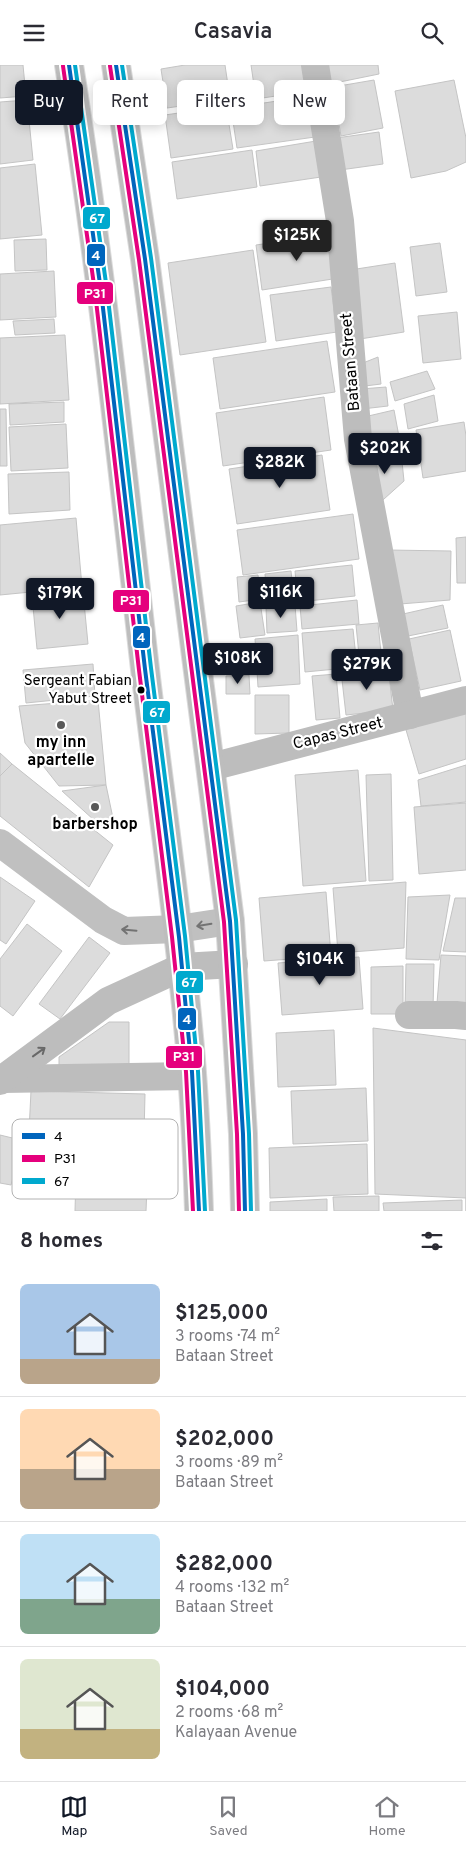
<!DOCTYPE html>
<html lang="en">
<head>
<meta charset="utf-8">
<style>
	body { margin:0; font-family:Overpass,sans-serif; background:#f7f7f7; color:#2b2b33; height:100vh; display:flex; flex-direction:column; font-size:19px; white-space:nowrap }
	* { box-sizing:border-box; margin:0 }
	p { font-size:16px; color:#7c7c81 }
	.icon { flex:none; width:28px; height:28px; fill:none; stroke:currentColor; stroke-width:2; stroke-linecap:round; stroke-linejoin:round }
	.map { position:relative; height:1146px; overflow:hidden }
	.sheet { display:flex; flex-direction:column; background:#fff; flex:1 }
	.sheet>* { flex:none }
	.banner { position:absolute; left:15px; top:15px; width:436px; height:45px; display:flex; gap:10px }
	.price { position:absolute; translate:-50% -42px; padding:0 11px; border-radius:5px; background:#111827; color:#fff; font-size:16px; line-height:32px; filter:drop-shadow(0 1px 2px #0008) }
	.price::after { content:''; position:absolute; left:50%; top:30px; width:15px; height:11px; margin-left:-8px; background:inherit; clip-path:polygon(0 0,100% 0,50% 100%) }
	.price.selected { background:#222; color:#fff }
	ul { padding:0; list-style:none }
	li { display:flex; align-items:center; gap:15px; height:125px; padding:0 20px }
	li+li { border-top:1px solid #e1e1e2 }
	li span { display:grid; place-items:center; flex:none; width:140px; height:100px; border-radius:8px; color:#555 }
	li>.icon { margin-inline-start:auto }
	span .icon { width:60px; height:60px; fill:#fffc; stroke-width:1 }
	li b { font-size:21px }
	h2 { display:flex; justify-content:space-between; align-items:center; height:60px; padding:0 20px; font-size:21px }
	.tag { padding:0 18px; border-radius:8px; background:#fff; box-shadow:0 2px 12px #0003; font-size:18px; line-height:45px }
	.tag.selected { background:#111827; color:#fff }
	header { display:flex; justify-content:space-between; align-items:center; height:65px; padding:0 20px; background:#fff; font-size:22px; font-weight:600 }
	.dock { display:flex; justify-content:space-around; align-items:center; height:70px; border-top:1px solid #e1e1e2; background:#fff; font-size:14px; color:#7c7c81 }
	.dock a { display:grid; justify-items:center; gap:2px }
	.dock .selected { color:#111827 }
	.map>svg:first-child { display:block }
	.building { fill:#dcdcdc; stroke:#c4c4c4 }
	.lines { fill:none; stroke-linecap:round; stroke-linejoin:round }
	.primary-casing { stroke:#dbdbdb; stroke-width:30 }
	.street { stroke:#bdbdbd; stroke-width:28 }
	.secondary { stroke:#c0c0c0; stroke-width:28 }
	.primary { stroke:#bdbdbd; stroke-width:28 }
	.bus-1-casing { stroke:#fff; stroke-width:8 }
	.bus-2-casing { stroke:#fff; stroke-width:8 }
	.bus-3-casing { stroke:#fff; stroke-width:8 }
	.bus-1 { stroke:#0065bd; stroke-width:4 }
	.bus-2 { stroke:#e5007d; stroke-width:4 }
	.bus-3 { stroke:#00a9ce; stroke-width:4 }
	.oneway { stroke:#737373 }
	.oneway2 { stroke:#686868 }
	.bus-dot { fill:#000; stroke:#fff; stroke-width:2 }
	.poi-dot { fill:#595959; stroke:#fff; stroke-width:2 }
	.labels { text-anchor:middle; dominant-baseline:central; stroke-width:4.5; stroke-linejoin:round; paint-order:stroke }
	.bus-label { font-size:15px; fill:#000; stroke:#fff; text-anchor:end }
	.street-label { font-size:16px; fill:#000; stroke:#fff }
	.poi-label { font-size:16px; font-weight:bold; fill:#000; stroke:#fff }
	.key { fill:#fff; stroke:#b2b2b2; stroke-width:1 }
	.key-label { font-size:14px; fill:#000 }
	.line-badge { stroke:#fff; stroke-width:2 }
	.badge-label { font-size:14px; text-anchor:middle; font-weight:bold; fill:#fff }
</style>
</head>
<body>
<header><svg class="icon" aria-label="menu" viewBox="0 0 24 24"><path d="M4 6h16M4 12h16M4 18h16"/></svg>Casavia<svg class="icon" aria-label="search" viewBox="0 0 24 24"><circle cx="10" cy="10" r="6"/><path d="M15 15l6 6"/></svg></header>
<div class="map">
<svg width="466" height="1146" viewBox="0 0 466 1146">
	<rect width="100%" height="100%" fill="#fff"/>
	<g class="building">
		<path d="M0,0h23l3,31 -26,2z"/>
		<path d="M185,0h40l5,34 -63,9 -6,-39z"/>
		<path d="M251,0h55l3,26 -53,8z"/>
		<path d="M321,0h57l1,9 -54,11z"/>
		<path d="M374,15l9,48 -42,8 -8,-49z"/>
		<path d="M454,15l12,58v24l-20,9 -35,7 -16,-87z"/>
		<path d="M310,31l5,41 -78,11 -6,-40z"/>
		<path d="M27,35l6,60 -33,4v-62z"/>
		<path d="M226,41l7,43 -62,9 -6,-43z"/>
		<path d="M379,67l4,32 -43,6 -4,-32z"/>
		<path d="M316,76l5,36 -61,9 -4,-35z"/>
		<path d="M252,85l5,37 -80,12 -5,-37z"/>
		<path d="M35,99l7,71 -42,4v-71z"/>
		<path d="M332,169l7,44 -77,12 -6,-45z"/>
		<path d="M46,174l1,31 -32,1 -1,-31z"/>
		<path d="M440,178l7,49 -31,4 -6,-49z"/>
		<path d="M253,185l13,92 -86,13 -12,-92z"/>
		<path d="M395,198l9,69 -44,7 -10,-69z"/>
		<path d="M54,206l2,46 -56,3v-46z"/>
		<path d="M331,222l6,45 -61,9 -6,-46z"/>
		<path d="M457,247l4,47 -38,4 -5,-47z"/>
		<path d="M54,254l1,14 -40,2 -2,-14z"/>
		<path d="M65,270l4,65 -69,4v-66z"/>
		<path d="M327,276l8,51 -115,17 -7,-51z"/>
		<path d="M378,292l3,27 -16,2 -2,-23z"/>
		<path d="M427,306l8,18 -40,12 -5,-19z"/>
		<path d="M386,322l2,19 -26,3 -1,-20z"/>
		<path d="M434,330l4,26 -30,8 -4,-25z"/>
		<path d="M324,332l7,53 -108,16 -7,-53z"/>
		<path d="M64,337v20l-54,3 -1,-21z"/>
		<path d="M0,344h6l1,57h-7z"/>
		<path d="M394,345l6,32 -30,6 -6,-31z"/>
		<path d="M464,357l2,14v35l-43,7 -7,-48z"/>
		<path d="M66,359l2,44 -57,3 -2,-44z"/>
		<path d="M401,387l3,29 -30,27 -6,-50z"/>
		<path d="M322,390l8,55 -93,14 -8,-55z"/>
		<path d="M69,407l1,38 -61,4 -1,-40z"/>
		<path d="M353,449l6,45 -116,16 -6,-45z"/>
		<path d="M76,453l6,69 -82,8v-70z"/>
		<path d="M466,472v46h-9l-1,-45z"/>
		<path d="M388,485l63,1 -1,49 -50,4z"/>
		<path d="M352,500l3,31 -57,6 -3,-31z"/>
		<path d="M291,506l3,28 -27,3 -2,-28z"/>
		<path d="M258,510l3,24 -22,3 -2,-25z"/>
		<path d="M83,527l5,52 -51,5 -5,-53z"/>
		<path d="M357,535l2,24 -57,5 -2,-23z"/>
		<path d="M260,537l5,33 -25,3 -4,-32z"/>
		<path d="M295,540l2,26 -30,2 -1,-26z"/>
		<path d="M443,540l5,23 -40,8 -5,-22z"/>
		<path d="M378,558l4,40 -22,2 -4,-40z"/>
		<path d="M353,564l4,38 -52,5 -3,-39z"/>
		<path d="M450,565l11,51 -41,9 -11,-51z"/>
		<path d="M298,570l2,49 -42,3 -3,-48z"/>
		<path d="M93,599l2,32 -69,7 -3,-33z"/>
		<path d="M388,601l5,44 -47,5 -5,-44z"/>
		<path d="M336,609l4,44 -24,2 -4,-44z"/>
		<path d="M249,610l1,19h-24v-18z"/>
		<path d="M255,630h34v38l-34,1z"/>
		<path d="M98,635l8,85 -47,1 -34,-43 -6,-37z"/>
		<path d="M466,639v55l-47,15 -15,-51z"/>
		<path d="M0,688l12,11 -12,12z"/>
		<path d="M12,699l101,81 -24,42 -89,-71v-40z"/>
		<path d="M466,700v37l-45,4 -3,-26z"/>
		<path d="M358,705l8,111 -63,5 -8,-111z"/>
		<path d="M391,709l2,106 -24,1 -3,-106z"/>
		<path d="M106,720l8,38 -8,8 -44,-40z"/>
		<path d="M466,738v67l-47,4 -5,-67z"/>
		<path d="M0,812l35,24 -29,43 -6,-4z"/>
		<path d="M406,817l-2,66 -66,5 -5,-65z"/>
		<path d="M326,827l5,64 -67,5 -5,-63z"/>
		<path d="M450,830l-11,65 -33,-1 2,-62z"/>
		<path d="M455,833h11v54l-23,-1z"/>
		<path d="M27,859l35,27 -49,65 -13,-10v-47z"/>
		<path d="M89,872l21,16 -50,66 -21,-15z"/>
		<path d="M441,890l25,1v49l-29,-2z"/>
		<path d="M359,892l4,52 -81,6 -4,-52z"/>
		<path d="M406,899h28l-1,46h-28z"/>
		<path d="M403,901v48h-32v-47z"/>
		<path d="M109,957h20v43l-70,1v-9z"/>
		<path d="M373,963l93,12v171v-13l-91,-4z"/>
		<path d="M334,965l2,55 -58,2 -2,-54z"/>
		<path d="M366,1023l2,53 -75,3 -2,-53z"/>
		<path d="M31,1026l114,3 -1,41 -115,-3z"/>
		<path d="M0,1070l33,8 -3,37 -17,-3 -2,8 -11,-2z"/>
		<path d="M77,1071l72,2 -3,73h-71z"/>
		<path d="M367,1079l1,50 -98,4 -1,-50z"/>
		<path d="M379,1131v15h-45l-1,-14z"/>
		<path d="M327,1134v12h-57v-9z"/>
		<path d="M462,1135v11h-78l-1,-8z"/>
	</g>
	<g class="lines">
		<defs>
			<g id="primary">
				<path d="M69,0c32,200 53,402 76,604 14,119 32,238 43,357 6,61 9,123 11,185"/>
				<path d="M116,0l29,194 85,662 13,213 2,77"/>
			</g>
		</defs>
		<use href="#primary" class="primary-casing"/>
		<g class="street">
			<path d="M315,0l25,156 18,218 52,276"/>
			<path d="M211,702l255,-67"/>
			<path d="M409,950h47l10,1"/>
			<path d="M2,1014l190,-3"/>
			<path d="M0,1016l108,-80 74,-34 52,-3"/>
		</g>
		<path class="secondary" d="M0,778l103,77 21,11 54,-2 52,-8"/>
		<use href="#primary" class="primary"/>
		<defs>
			<g id="bus-1">
				<path d="M69,0l32,226 44,378 34,268 13,135 7,139"/>
				<path d="M116,0l29,194 85,662 13,213 2,77"/>
			</g>
			<g id="bus-2">
				<path d="M63,1l32,226 44,378 33,267 14,135 7,139"/>
				<path d="M110,1l29,194 85,662 13,212 2,77"/>
			</g>
			<g id="bus-3">
				<path d="M75,0l32,225 44,378 34,268 13,135 7,140"/>
				<path d="M122,0l29,193 85,662 13,214 2,77"/>
			</g>
		</defs>
		<use href="#bus-1" class="bus-1-casing"/>
		<use href="#bus-2" class="bus-2-casing"/>
		<use href="#bus-3" class="bus-3-casing"/>
		<use href="#bus-1" class="bus-1"/>
		<use href="#bus-2" class="bus-2"/>
		<use href="#bus-3" class="bus-3"/>
	</g>
	<defs><path id="oneway-shaft" d="M-6 0H5M1.5-3L5.5 0L1.5 3" fill="none" stroke-width="1.6" stroke-linecap="round" stroke-linejoin="round" transform="scale(1.25)"/></defs>
	<g class="oneway">
		<use href="#oneway-shaft" transform="translate(204 860) rotate(171)"/>
		<use href="#oneway-shaft" transform="translate(129 865) rotate(-175)"/>
	</g>
	<use class="oneway2" href="#oneway-shaft" transform="translate(39 987) rotate(-36)"/>
	<circle class="bus-dot" cx="141" cy="625" r="4.5"/>
	<g class="poi-dot">
		<circle cx="61" cy="660" r="5"/>
		<circle cx="95" cy="742" r="5"/>
	</g>
	<g class="labels">
		<g class="bus-label">
			<text x="132" y="616">Sergeant Fabian<tspan x="132" dy="18">Yabut Street</tspan></text>
		</g>
		<g class="street-label">
			<text transform="translate(351 297) rotate(-95)">Bataan Street</text>
			<text transform="translate(338 669) rotate(-14)">Capas Street</text>
		</g>
		<g class="poi-label">
			<text x="61" y="678">my inn<tspan x="61" dy="18">apartelle</tspan></text>
			<text x="95" y="760">barbershop</text>
		</g>
	</g>
	<rect x="12" y="1054" width="166" height="80" rx="8" class="key"/>
	<rect x="22" y="1068" width="23" height="6" fill="#0065bd"/>
	<rect x="22" y="1090" width="23" height="7" fill="#e5007d"/>
	<rect x="22" y="1113" width="23" height="6" fill="#00a9ce"/>
	<g class="key-label">
		<text x="54" y="1076">4</text>
		<text x="54" y="1098">P31</text>
		<text x="54" y="1121">67</text>
	</g>
	<g class="line-badge">
		<rect x="82" y="141" width="29" height="24" rx="5" fill="#00a9ce"/>
		<rect x="86" y="178" width="20" height="24" rx="5" fill="#0065bd"/>
		<rect x="76" y="216" width="38" height="24" rx="5" fill="#e5007d"/>
		<rect x="112" y="524" width="38" height="24" rx="5" fill="#e5007d"/>
		<rect x="132" y="560" width="19" height="24" rx="5" fill="#0065bd"/>
		<rect x="142" y="635" width="29" height="24" rx="5" fill="#00a9ce"/>
		<rect x="175" y="905" width="29" height="24" rx="5" fill="#00a9ce"/>
		<rect x="177" y="942" width="20" height="24" rx="5" fill="#0065bd"/>
		<rect x="165" y="980" width="38" height="24" rx="5" fill="#e5007d"/>
	</g>
	<g class="badge-label">
		<text x="97" y="158">67</text>
		<text x="96" y="195">4</text>
		<text x="95" y="233">P31</text>
		<text x="131" y="540">P31</text>
		<text x="141" y="577">4</text>
		<text x="157" y="652">67</text>
		<text x="189" y="922">67</text>
		<text x="187" y="959">4</text>
		<text x="184" y="996">P31</text>
	</g>
</svg>
<b class="price selected" style="left:297px;top:197px">$125K</b>
<b class="price" style="left:385px;top:410px">$202K</b>
<b class="price" style="left:280px;top:424px">$282K</b>
<b class="price" style="left:281px;top:554px">$116K</b>
<b class="price" style="left:60px;top:555px">$179K</b>
<b class="price" style="left:238px;top:620px">$108K</b>
<b class="price" style="left:367px;top:626px">$279K</b>
<b class="price" style="left:320px;top:921px">$104K</b>
<div class="banner">
<a class="tag selected">Buy</a>
<a class="tag">Rent</a>
<a class="tag">Filters</a>
<a class="tag">New</a>
</div>
</div>
<section class="sheet">
<h2>8 homes<svg class="icon" aria-label="filters" viewBox="0 0 24 24"><path d="M4 7h16M4 17h16"/><circle cx="9" cy="7" r="2"/><circle cx="15" cy="17" r="2"/></svg></h2>
<ul>
<li><span style="background:linear-gradient(#a9c7e8 75%,#b9a48a 0)"><svg class="icon" aria-label="home" viewBox="0 0 24 24"><path d="M3 11l9-7 9 7M6 9v11h12V9"/></svg></span><div><b>$125,000</b><p>3 rooms · 74 m²</p><p>Bataan Street</p></div></li>
<li><span style="background:linear-gradient(#ffd9b3 60%,#b9a48a 0)"><svg class="icon" aria-label="home" viewBox="0 0 24 24"><path d="M3 11l9-7 9 7M6 9v11h12V9"/></svg></span><div><b>$202,000</b><p>3 rooms · 89 m²</p><p>Bataan Street</p></div></li>
<li><span style="background:linear-gradient(#bfe0f5 65%,#7fa58c 0)"><svg class="icon" aria-label="home" viewBox="0 0 24 24"><path d="M3 11l9-7 9 7M6 9v11h12V9"/></svg></span><div><b>$282,000</b><p>4 rooms · 132 m²</p><p>Bataan Street</p></div></li>
<li><span style="background:linear-gradient(#dfe7d0 70%,#c2b280 0)"><svg class="icon" aria-label="home" viewBox="0 0 24 24"><path d="M3 11l9-7 9 7M6 9v11h12V9"/></svg></span><div><b>$104,000</b><p>2 rooms · 68 m²</p><p>Kalayaan Avenue</p></div></li>
</ul>
</section>
<nav class="dock">
<a class="selected"><svg class="icon" aria-label="map" viewBox="0 0 24 24"><path d="M3 6l6-2 6 2 6-2v14l-6 2-6-2-6 2zM9 4v14M15 6v14"/></svg>Map</a>
<a><svg class="icon" aria-label="saved" viewBox="0 0 24 24"><path d="M7 4h10v16l-5-4-5 4z"/></svg>Saved</a>
<a><svg class="icon" aria-label="home" viewBox="0 0 24 24"><path d="M3 11l9-7 9 7M6 9v11h12V9"/></svg>Home</a>
</nav>
</body>
</html>
